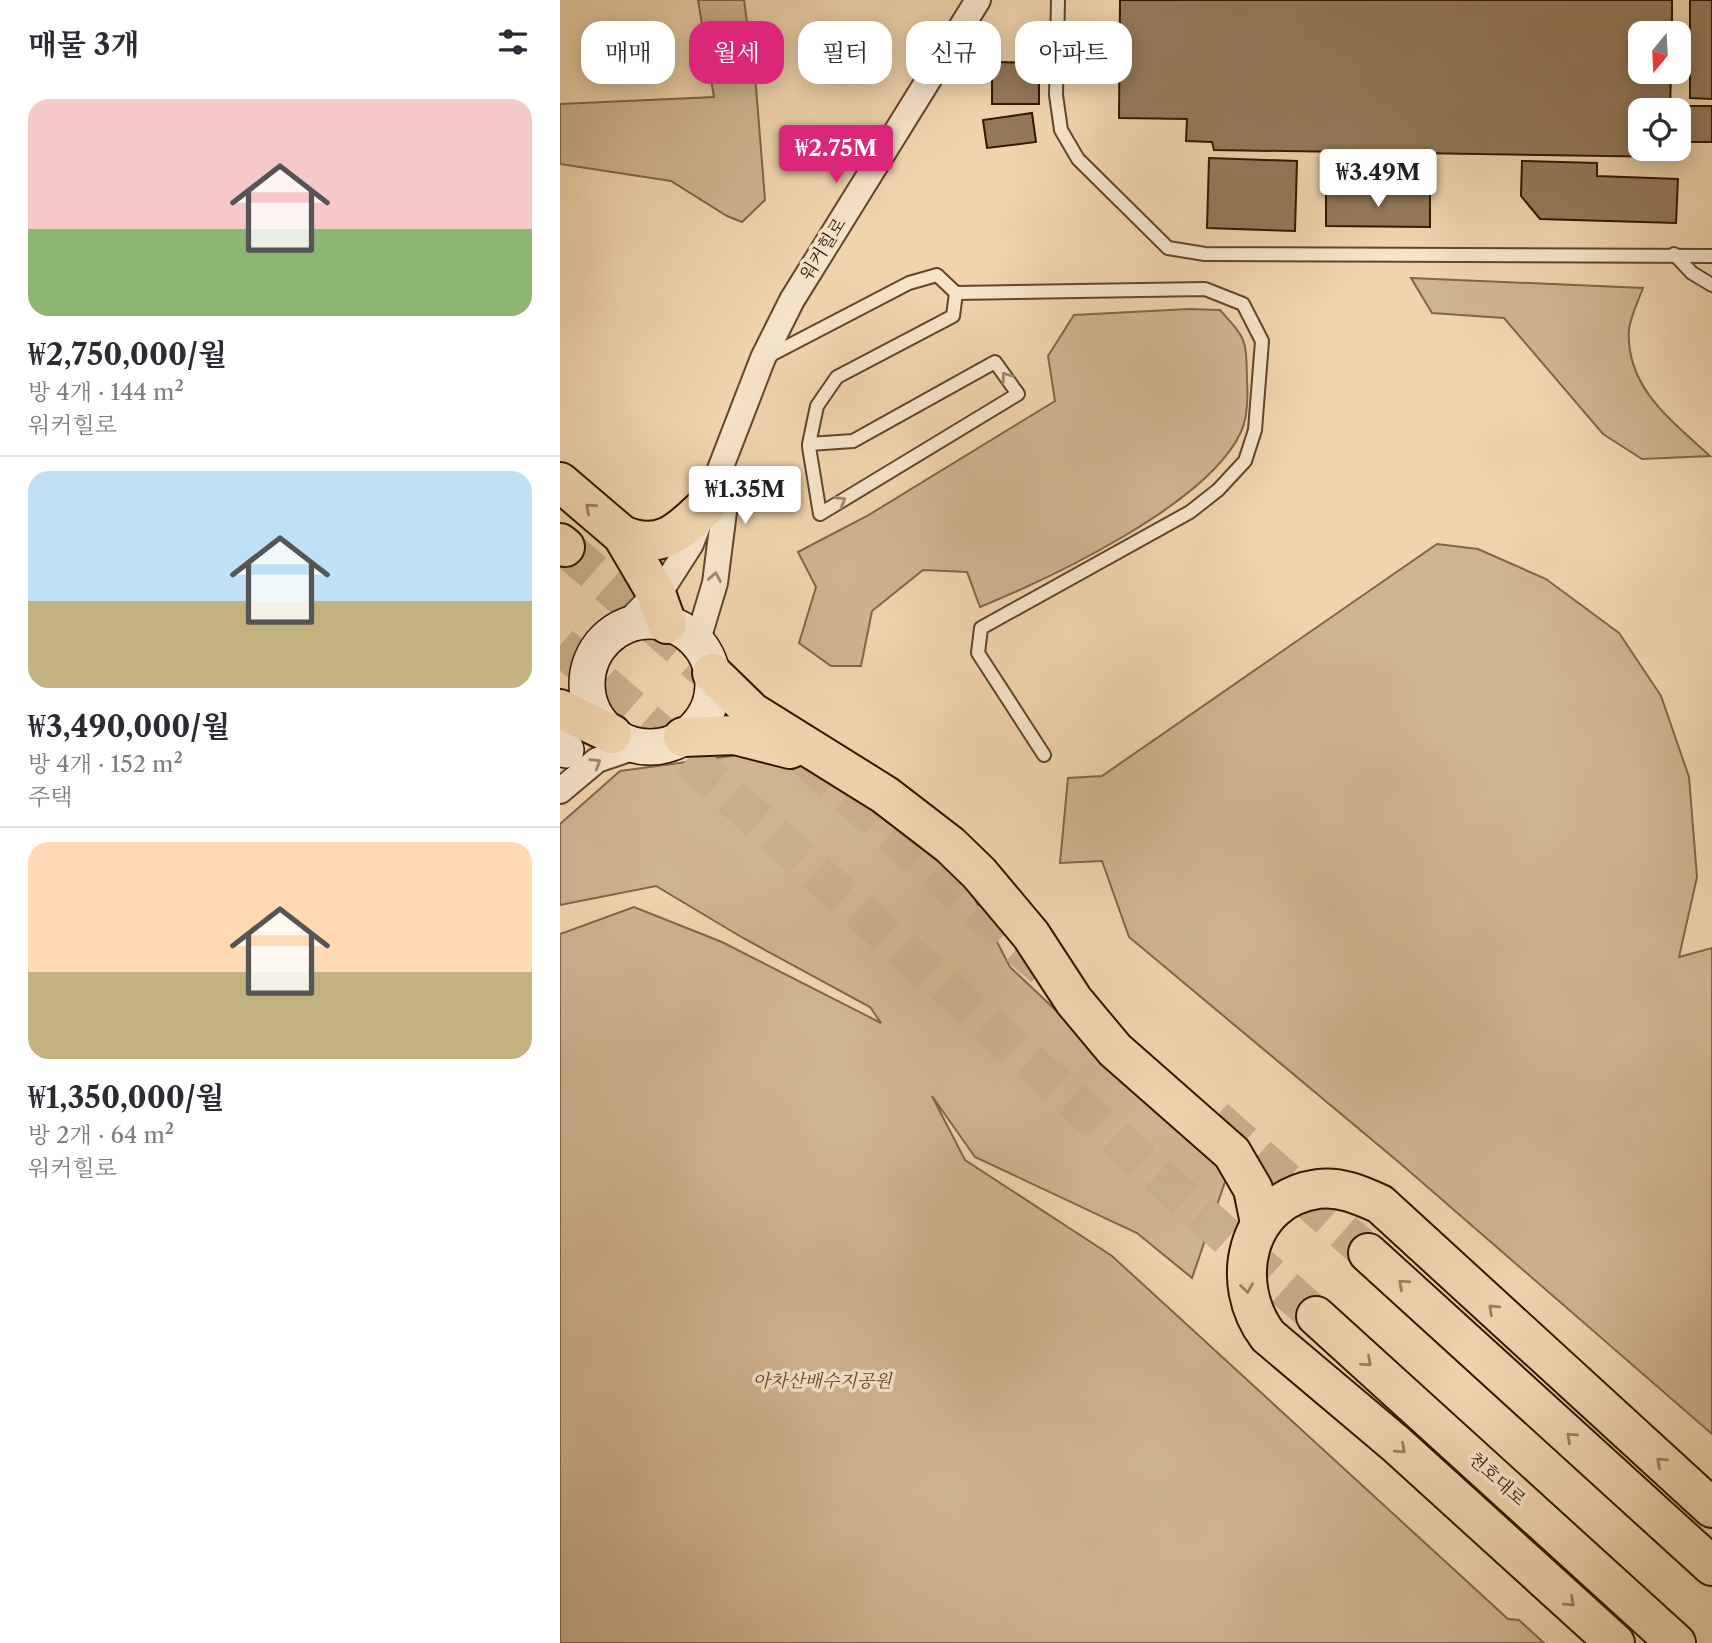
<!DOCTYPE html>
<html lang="ko">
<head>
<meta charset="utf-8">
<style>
	body { margin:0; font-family:"Libre Caslon Text","Noto Serif KR",serif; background:#f7f7f7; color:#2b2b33; height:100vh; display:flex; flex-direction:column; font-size:26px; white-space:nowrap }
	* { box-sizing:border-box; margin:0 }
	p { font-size:23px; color:#7c7c81 }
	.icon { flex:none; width:38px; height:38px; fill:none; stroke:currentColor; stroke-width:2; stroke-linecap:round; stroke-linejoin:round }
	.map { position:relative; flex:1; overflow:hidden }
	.details { display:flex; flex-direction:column; background:#fff; width:560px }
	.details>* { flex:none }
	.guide { position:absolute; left:21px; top:21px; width:665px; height:63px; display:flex; gap:14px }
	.needle { width:46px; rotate:198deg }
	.controls { position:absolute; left:1068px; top:21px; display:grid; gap:14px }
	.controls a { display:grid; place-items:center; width:63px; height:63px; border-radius:14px; background:#fff; box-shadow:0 4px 18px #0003; font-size:35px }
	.price { position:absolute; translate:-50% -60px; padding:0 16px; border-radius:7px; background:#fff; color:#222; font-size:23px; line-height:46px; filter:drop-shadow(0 2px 4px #0008) }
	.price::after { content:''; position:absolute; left:50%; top:42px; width:21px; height:16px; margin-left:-10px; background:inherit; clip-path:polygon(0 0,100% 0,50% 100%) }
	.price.on { background:#db2777; color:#fff }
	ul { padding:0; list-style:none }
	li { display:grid; align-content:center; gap:14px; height:371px; padding:0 28px }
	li+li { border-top:2px solid #e1e1e2 }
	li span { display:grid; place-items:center; height:217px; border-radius:21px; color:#555 }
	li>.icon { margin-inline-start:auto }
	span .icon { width:126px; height:126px; fill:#fffc; stroke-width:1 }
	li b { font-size:30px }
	h2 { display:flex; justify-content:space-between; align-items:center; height:84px; padding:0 28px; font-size:30px }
	.chip { padding:0 24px; border-radius:21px; background:#fff; box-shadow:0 4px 18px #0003; font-size:24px; line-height:63px }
	.chip.on { background:#db2777; color:#fff }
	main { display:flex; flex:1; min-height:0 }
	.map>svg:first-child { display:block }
	.green { fill:#cfb490; stroke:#806648; stroke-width:2 }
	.building { fill:#94795a; stroke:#311701; stroke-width:2 }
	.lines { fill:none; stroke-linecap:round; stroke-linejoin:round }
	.primary-tunnel { stroke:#c9ae8b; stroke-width:38; stroke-dasharray:38 19; stroke-linecap:butt }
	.service-casing { stroke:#60462c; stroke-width:16 }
	.minor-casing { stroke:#60462c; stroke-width:28 }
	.secondary-casing { stroke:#311701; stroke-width:38 }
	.primary-casing { stroke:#311701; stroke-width:42 }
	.service { stroke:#f5e3ca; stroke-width:12 }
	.minor { stroke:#f5e3ca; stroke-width:24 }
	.secondary { stroke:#f5e3ca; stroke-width:35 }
	.primary { stroke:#efd4ad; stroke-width:38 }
	.oneway { stroke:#9d8770 }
	.oneway2 { stroke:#9a7f60 }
	.labels { text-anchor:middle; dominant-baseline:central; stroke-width:7; stroke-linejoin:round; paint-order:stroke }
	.street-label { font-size:18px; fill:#311701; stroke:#f5e3ca }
	.park-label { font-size:18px; font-style:italic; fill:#60462c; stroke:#f5e3ca }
</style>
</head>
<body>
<main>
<section class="details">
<h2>매물 3개<svg class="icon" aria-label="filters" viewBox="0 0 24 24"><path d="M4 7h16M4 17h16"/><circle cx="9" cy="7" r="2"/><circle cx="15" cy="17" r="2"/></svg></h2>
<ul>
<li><span style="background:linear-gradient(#f6c9c9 60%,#8fb573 0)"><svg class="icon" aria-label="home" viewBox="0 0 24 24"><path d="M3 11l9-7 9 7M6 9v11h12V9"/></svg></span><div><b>₩2,750,000/월</b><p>방 4개 · 144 m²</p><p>워커힐로</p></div></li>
<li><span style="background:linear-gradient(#bfe0f5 60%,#c2b280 0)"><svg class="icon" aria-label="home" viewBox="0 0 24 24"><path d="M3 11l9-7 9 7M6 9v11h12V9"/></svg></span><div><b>₩3,490,000/월</b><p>방 4개 · 152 m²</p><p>주택</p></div></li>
<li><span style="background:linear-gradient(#ffd9b3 60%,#c2b280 0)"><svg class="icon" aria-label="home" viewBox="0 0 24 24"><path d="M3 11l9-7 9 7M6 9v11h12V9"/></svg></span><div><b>₩1,350,000/월</b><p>방 2개 · 64 m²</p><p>워커힐로</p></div></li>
</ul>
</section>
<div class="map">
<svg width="1152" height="1643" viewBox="0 0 1152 1643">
	<rect width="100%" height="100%" fill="#efd4ad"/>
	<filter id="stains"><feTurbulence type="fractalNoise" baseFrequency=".00286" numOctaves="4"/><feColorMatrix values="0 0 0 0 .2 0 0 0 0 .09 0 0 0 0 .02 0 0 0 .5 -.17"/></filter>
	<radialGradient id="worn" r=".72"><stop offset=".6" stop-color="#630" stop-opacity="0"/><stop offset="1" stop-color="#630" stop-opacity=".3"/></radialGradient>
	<g class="green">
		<path d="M138,0h46l12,87 9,113 -23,22 -15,-6 -56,-35 -111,-17v-60l154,-7z"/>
		<path d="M851,278l232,10c-5,13 -12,28 -14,41 -4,58 43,92 81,127l-68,3 -39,-25 -99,-116 -72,-5z"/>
		<path d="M629,309l31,1c27,30 26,28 27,70 1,16 1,37 -6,52 -33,72 -188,145 -261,175l-13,-35 -44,-2 -51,41 -11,55h-30l-32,-23 17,-56 -18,-35 69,-36 188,-115 -7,-45 26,-41z"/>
		<path d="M877,544l41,5 68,30 73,54 42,63 28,81 8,100 -18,80 33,-9v486l-311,-270 -272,-227 -27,-76 -42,2 8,-85 34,-2z"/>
		<path d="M186,754l125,41 92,81 47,91 218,206 -36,105 -55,-45 -162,-76 -43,-61 33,64 147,96 396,363 11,1 25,23h-984v-709l74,-27 88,35 159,81 -11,-16 -127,-69 -87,-52 -96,19v-81l60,-53z"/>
	</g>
	<g class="building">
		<path d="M560,0h552v33h-32v39h31l-1,38h-30v39h30v8l-456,-7 -2,-8 -26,-1 1,-22 -68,-1z"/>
		<path d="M1130,0h22v99l-22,-1z"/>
		<path d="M432,62l47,1v41h-47z"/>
		<path d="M1123,106h29v36h-28z"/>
		<path d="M472,113l4,29 -49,6 -4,-28z"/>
		<path d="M649,158l88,3 -2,70 -88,-3z"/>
		<path d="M962,161l75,2v13l81,3 -2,44 -136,-4 -19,-23z"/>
		<path d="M766,191l104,1v35l-104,-1z"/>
	</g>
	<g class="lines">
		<g class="primary-tunnel">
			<path d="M5,547l171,150"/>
			<path d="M0,645l756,671"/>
			<path d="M245,758l239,210"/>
			<path d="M655,1118l153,135"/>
		</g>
		<defs>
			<g id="service">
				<path d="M498,0l-2,95 5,35 17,29 90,89 37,6 507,2"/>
				<path d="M1114,254l18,19 20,12"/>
				<path d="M207,357l142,-74 28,-8 19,18 249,-4 38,15 19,37 -7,89 -10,31 -27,29 -28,22 -209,116 -3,25 66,102"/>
				<path d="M249,444l44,-3 142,-79 23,32 -198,120 -11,-67v-3l8,-38 20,-29 116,-61 3,-23"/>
			</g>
			<g id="minor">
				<path d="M63,627l43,-44 25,-39 72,-186 29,-58 186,-300"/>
				<path d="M137,643l18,-60 13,-103"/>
				<path d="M0,791l37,-31 41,-14"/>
			</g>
			<g id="secondary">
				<circle cx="90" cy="684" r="63"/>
				<path d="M0,739l6,11"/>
			</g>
			<g id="primary">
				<path d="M0,482l62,53 34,58 11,31"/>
				<path d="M62,535c39,17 59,-5 85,-30"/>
				<path d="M0,543l5,4"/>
				<path d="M152,673l40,39 133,83 65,50 29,28 52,62 43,66 41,49 117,103 21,36 7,34"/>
				<path d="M0,709l52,25"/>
				<path d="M123,737l52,-2 55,14"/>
				<path d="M808,1253l344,313"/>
				<path d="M756,1316l360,327"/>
				<path d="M1055,1643l-219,-199 -128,-108c-40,-52 -23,-137 50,-147 22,-3 42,6 62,15l332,304"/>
			</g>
		</defs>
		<use href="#service" class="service-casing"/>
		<use href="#minor" class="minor-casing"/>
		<use href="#secondary" class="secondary-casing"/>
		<use href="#primary" class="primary-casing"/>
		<use href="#service" class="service"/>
		<use href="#minor" class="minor"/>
		<use href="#secondary" class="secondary"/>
		<use href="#primary" class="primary"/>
	</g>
	<defs><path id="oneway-chevron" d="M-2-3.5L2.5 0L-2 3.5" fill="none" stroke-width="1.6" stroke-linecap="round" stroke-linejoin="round" transform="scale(1.75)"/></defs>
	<g class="oneway">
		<use href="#oneway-chevron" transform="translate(446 377) rotate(-126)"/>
		<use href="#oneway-chevron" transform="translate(281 501) rotate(-31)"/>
		<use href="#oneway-chevron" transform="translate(155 577) rotate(-80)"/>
		<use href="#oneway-chevron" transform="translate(36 763) rotate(-31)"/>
	</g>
	<g class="oneway2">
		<use href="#oneway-chevron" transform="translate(30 508) rotate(-139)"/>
		<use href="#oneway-chevron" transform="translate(843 1284) rotate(-138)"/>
		<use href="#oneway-chevron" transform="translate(687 1288) rotate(82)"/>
		<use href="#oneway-chevron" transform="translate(933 1309) rotate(-137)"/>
		<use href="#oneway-chevron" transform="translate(807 1362) rotate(42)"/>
		<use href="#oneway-chevron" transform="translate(1011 1437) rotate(-138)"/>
		<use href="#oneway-chevron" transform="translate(841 1449) rotate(42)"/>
		<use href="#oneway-chevron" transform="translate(1101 1462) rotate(-138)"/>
		<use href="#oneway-chevron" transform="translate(1010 1602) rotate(42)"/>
	</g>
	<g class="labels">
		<g class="street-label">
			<text transform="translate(263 249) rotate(-58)">워커힐로</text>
			<text transform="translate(937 1479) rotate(42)">천호대로</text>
		</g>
		<g class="park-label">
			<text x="262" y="1381">아차산배수지공원</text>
		</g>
	</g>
	<rect width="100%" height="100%" filter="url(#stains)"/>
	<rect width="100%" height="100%" fill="url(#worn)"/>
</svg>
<div class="controls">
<a><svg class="needle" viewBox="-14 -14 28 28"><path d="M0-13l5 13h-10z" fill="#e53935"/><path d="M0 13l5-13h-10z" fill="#7c7c81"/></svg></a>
<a><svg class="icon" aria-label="locate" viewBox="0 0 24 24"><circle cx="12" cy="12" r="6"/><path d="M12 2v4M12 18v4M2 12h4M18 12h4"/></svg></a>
</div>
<b class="price on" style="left:276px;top:185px">₩2.75M</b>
<b class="price" style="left:818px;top:209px">₩3.49M</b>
<b class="price" style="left:185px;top:526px">₩1.35M</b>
<div class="guide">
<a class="chip">매매</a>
<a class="chip on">월세</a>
<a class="chip">필터</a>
<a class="chip">신규</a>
<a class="chip">아파트</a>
</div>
</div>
</main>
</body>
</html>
